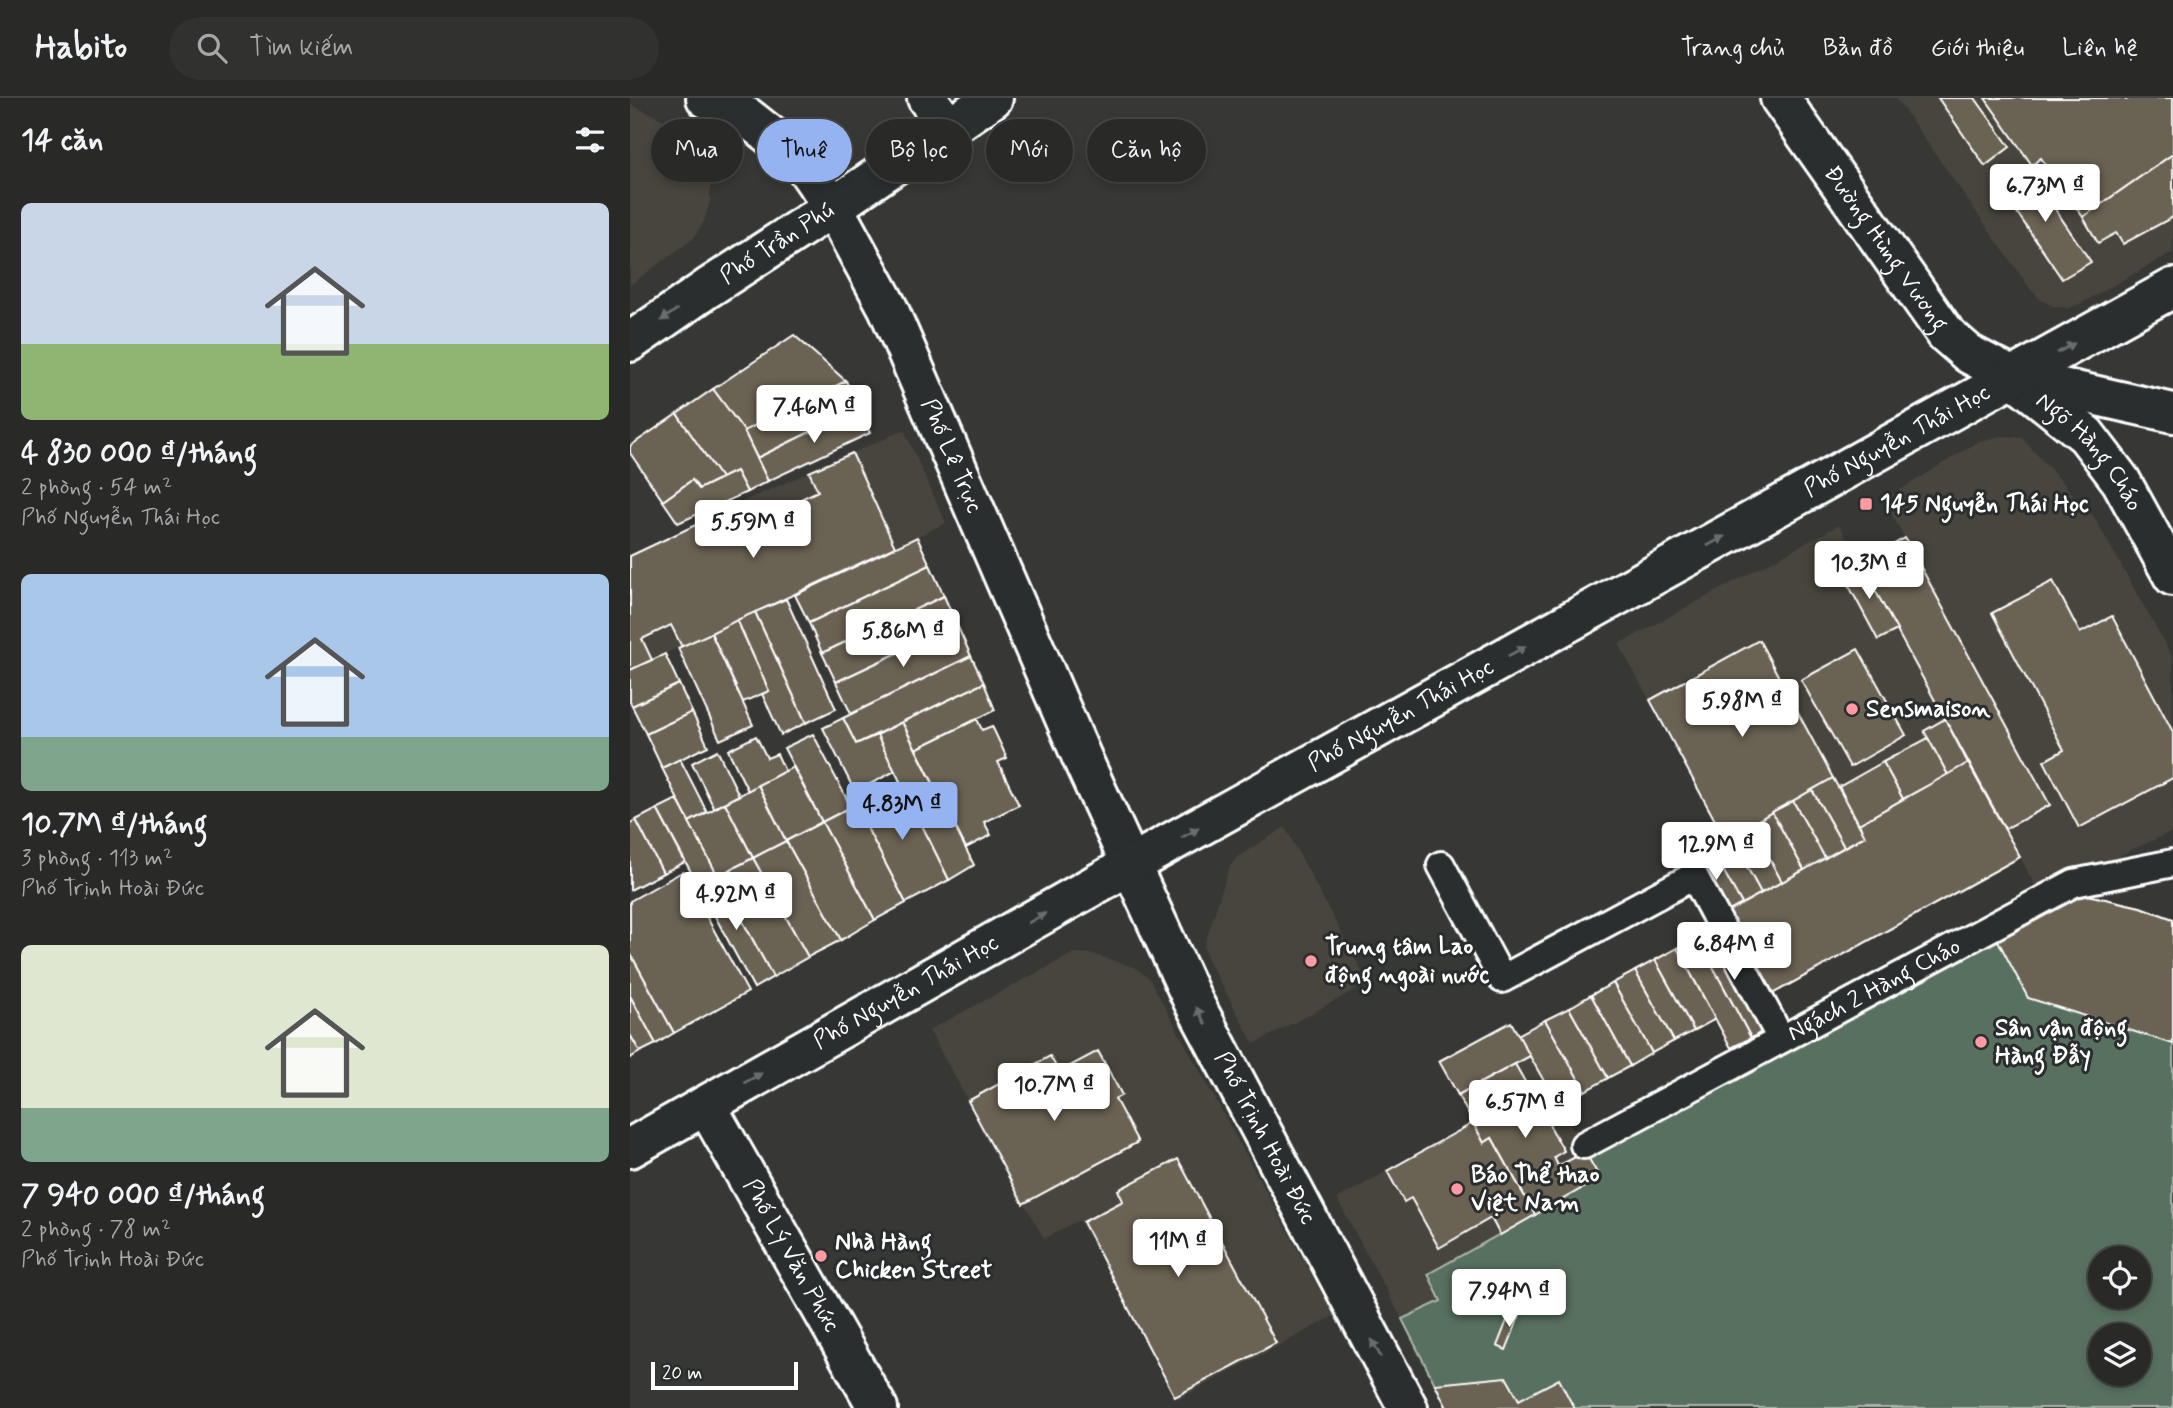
<!DOCTYPE html>
<html lang="vi">
<head>
<meta charset="utf-8">
<style>
	body { margin:0; font-family:Mynerve,sans-serif; background:#313230; color:#f1f3f6; height:100vh; display:flex; flex-direction:column; font-size:26px; white-space:nowrap }
	* { box-sizing:border-box; margin:0 }
	p { font-size:23px; color:#a5a7a8 }
	.icon { flex:none; width:38px; height:38px; fill:none; stroke:currentColor; stroke-width:2; stroke-linecap:round; stroke-linejoin:round }
	.map { position:relative; flex:1; overflow:hidden }
	.drawer { display:flex; flex-direction:column; background:#292a28; width:630px }
	.drawer>* { flex:none }
	.top-card { position:absolute; left:21px; top:21px; width:665px; height:63px; display:flex; gap:14px }
	.buttons { position:absolute; left:1458px; top:1148px; display:grid; gap:14px }
	.buttons a { display:grid; place-items:center; width:63px; height:63px; border-radius:50%; background:#292a28; box-shadow:0 4px 10px #0003,0 0 0 2px #454645; font-size:35px }
	.scale { position:absolute; left:21px; bottom:18px; width:147px; box-sizing:border-box; padding-left:7px; border:4px solid #fff; border-top:0; font-size:19px; line-height:24px; white-space:nowrap; color:#fff; -webkit-text-stroke:5px #2a2d2e; paint-order:stroke }
	.price { position:absolute; translate:-50% -60px; padding:0 16px; border-radius:7px; background:#fff; color:#222; font-size:23px; line-height:46px; filter:drop-shadow(0 2px 4px #0008) }
	.price::after { content:''; position:absolute; left:50%; top:42px; width:21px; height:16px; margin-left:-10px; background:inherit; clip-path:polygon(0 0,100% 0,50% 100%) }
	.price.on { background:#95b2f1; color:#111 }
	ul { padding:0; list-style:none }
	li { display:grid; align-content:center; gap:14px; height:371px; padding:0 21px }
	li span { display:grid; place-items:center; height:217px; border-radius:10px; color:#555 }
	li>.icon { margin-inline-start:auto }
	span .icon { width:126px; height:126px; fill:#fffc; stroke-width:1 }
	li b { font-size:30px }
	h2 { display:flex; justify-content:space-between; align-items:center; height:84px; padding:0 21px; font-size:30px }
	.tag { padding:0 24px; border-radius:32px; background:#292a28; box-shadow:0 4px 10px #0003,0 0 0 2px #454645; font-size:24px; line-height:63px }
	.tag.on { background:#95b2f1; color:#111 }
	header { display:flex; align-items:center; gap:42px; box-sizing:border-box; height:98px; padding:0 35px; background:#292a28; border-bottom:2px solid #454645 }
	header strong { font-size:33px }
	nav { display:flex; gap:38px; margin-inline-start:auto; font-size:24px }
	.search { width:490px; height:63px; background:#313230; display:flex; align-items:center; gap:18px; box-sizing:border-box; padding:0 24px; border-radius:38px; color:#a5a7a8; font-size:26px }
	main { display:flex; flex:1; min-height:0 }
	.map>svg:first-child { display:block }
	.built { fill:#47453e }
	.green { fill:#58705e; stroke:#acb8ae; stroke-width:2; fill-rule:evenodd }
	.building { fill:#6b6253; stroke:#fff; stroke-width:2 }
	.lines { fill:none; stroke-linecap:round; stroke-linejoin:round }
	.service-casing { stroke:#fff; stroke-width:32 }
	.minor-casing { stroke:#fff; stroke-width:44 }
	.tertiary-casing { stroke:#fff; stroke-width:44 }
	.primary-casing { stroke:#fff; stroke-width:44 }
	.service { stroke:#2a2d2e; stroke-width:26 }
	.minor { stroke:#2a2d2e; stroke-width:38 }
	.tertiary { stroke:#2a2d2e; stroke-width:38 }
	.primary { stroke:#2a2d2e; stroke-width:38 }
	.oneway { fill:#6a6c6d }
	.poi-dot { fill:#ff9aa2; stroke:#2a2d2e; stroke-width:2.5 }
	.labels { text-anchor:middle; dominant-baseline:central; stroke-width:6; stroke-linejoin:round; paint-order:stroke }
	.street-label { font-size:24px; fill:#fff; stroke:#2a2d2e }
	.poi-label { font-size:24px; font-weight:bold; fill:#fff; stroke:#2a2d2e; text-anchor:start }
</style>
</head>
<body>
<header>
<strong>Habito</strong>
<div class="search"><svg class="icon" aria-label="search" viewBox="0 0 24 24"><circle cx="10" cy="10" r="6"/><path d="M15 15l6 6"/></svg>Tìm kiếm</div>
<nav><a>Trang chủ</a><a>Bản đồ</a><a>Giới thiệu</a><a>Liên hệ</a></nav>
</header>
<main>
<section class="drawer">
<h2>14 căn<svg class="icon" aria-label="filters" viewBox="0 0 24 24"><path d="M4 7h16M4 17h16"/><circle cx="9" cy="7" r="2"/><circle cx="15" cy="17" r="2"/></svg></h2>
<ul>
<li><span style="background:linear-gradient(#c9d6e8 65%,#8fb573 0)"><svg class="icon" aria-label="home" viewBox="0 0 24 24"><path d="M3 11l9-7 9 7M6 9v11h12V9"/></svg></span><div><b>4 830 000 ₫/tháng</b><p>2 phòng · 54 m²</p><p>Phố Nguyễn Thái Học</p></div></li>
<li><span style="background:linear-gradient(#a9c7e8 75%,#7fa58c 0)"><svg class="icon" aria-label="home" viewBox="0 0 24 24"><path d="M3 11l9-7 9 7M6 9v11h12V9"/></svg></span><div><b>10.7M ₫/tháng</b><p>3 phòng · 113 m²</p><p>Phố Trịnh Hoài Đức</p></div></li>
<li><span style="background:linear-gradient(#dfe7d0 75%,#7fa58c 0)"><svg class="icon" aria-label="home" viewBox="0 0 24 24"><path d="M3 11l9-7 9 7M6 9v11h12V9"/></svg></span><div><b>7 940 000 ₫/tháng</b><p>2 phòng · 78 m²</p><p>Phố Trịnh Hoài Đức</p></div></li>
</ul>
</section>
<div class="map">
<svg width="1543" height="1310" viewBox="0 0 1543 1310">
	<rect width="100%" height="100%" fill="#373835"/>
	<filter id="ink" filterUnits="userSpaceOnUse"><feTurbulence type="fractalNoise" baseFrequency=".0143" numOctaves="2"/><feDisplacementMap in="SourceGraphic" scale="14" xChannelSelector="R" yChannelSelector="G"/><feConvolveMatrix kernelMatrix="1 2 1 2 8 2 1 2 1" color-interpolation-filters="sRGB"/></filter>
	<g filter="url(#ink)">
		<g class="built">
			<path d="M1266,0h277v154l-93,52 -12,4 -15,-2 -12,-6 -10,-10z"/>
			<path d="M0,6l46,22 19,17 11,19 4,22v17l-6,20 -10,17 -64,47z"/>
			<path d="M274,332l42,93 -316,147v-114l119,-57z"/>
			<path d="M1372,338l19,1 73,80 79,141v173l-134,62 -34,-64 45,-24 -166,-305 95,-59z"/>
			<path d="M1209,427l106,194 -21,11 4,8 -89,49 -6,-8 -108,60 -106,-195z"/>
			<path d="M655,729l83,156 -114,61 -46,-84 -4,-14 25,-78 8,-11z"/>
			<path d="M444,855l18,1 42,13 15,11 185,338 -155,83 -100,-179 -35,19 -115,-209z"/>
			<path d="M900,958l70,122 -172,95 13,27 -39,19 -65,-120 135,-75 -14,-29z"/>
		</g>
		<path class="green" d="M1440,793l70,16 33,12v489h-726l-45,-89 39,-18 -13,-27 171,-95 -14,-27zM1470,1160h38v39h-38zM1470,1237h38v39h-38z"/>
		<g class="building">
			<path d="M1308,0h37l35,49 -25,19z"/>
			<path d="M1355,0h139l2,2 3,-2h44v56l-90,63 -42,-59 -9,7z"/>
			<path d="M1543,56v63l-50,27 -7,-11 -18,10 -15,-26z"/>
			<path d="M1397,70l64,94 -29,17 -63,-93z"/>
			<path d="M164,237l52,46 -102,50 -31,-42z"/>
			<path d="M216,283l13,27 -102,50 -13,-27z"/>
			<path d="M83,291l31,42 24,50 -21,11 -11,-21 -15,7 -44,-64z"/>
			<path d="M229,310l11,25 -102,48 -11,-23z"/>
			<path d="M47,316l44,64 -22,11 -7,-9 -29,21 -33,-48v-7z"/>
			<path d="M222,355l43,94 -213,100 -11,-22 -29,14 10,21 -22,10v-114l95,-45 10,19 83,-39 -9,-19z"/>
			<path d="M106,373l11,21 -69,31 -15,-22 29,-21 7,9z"/>
			<path d="M287,439l13,28 -121,58 -14,-28z"/>
			<path d="M1275,440l145,267 -45,24 -145,-266z"/>
			<path d="M1230,465l37,67 -19,10 -37,-69z"/>
			<path d="M300,467l14,31 -122,57 -13,-30z"/>
			<path d="M1423,483l27,52 32,-17 61,116v46l-94,50 -35,-67 20,-11 -72,-137z"/>
			<path d="M314,498l13,29 -121,57 -14,-29z"/>
			<path d="M156,501l50,110 -30,14 -51,-111z"/>
			<path d="M125,514l51,111 -25,12 -19,-41 7,-3 -32,-71z"/>
			<path d="M107,522l32,71 -26,11 -32,-69z"/>
			<path d="M327,527l14,31 -120,58 -15,-32z"/>
			<path d="M81,535l42,92 -33,15 -42,-92z"/>
			<path d="M1129,542l74,138 -108,61 -75,-139z"/>
			<path d="M1228,551l48,86 -56,32 -49,-87z"/>
			<path d="M35,556l14,30 -47,22 -2,-4v-32z"/>
			<path d="M341,558l13,27 -128,61 -13,-26z"/>
			<path d="M354,585l11,27 -79,39 -14,-27z"/>
			<path d="M49,586l13,28 -46,22 -14,-28z"/>
			<path d="M62,614l16,34 -46,22 -16,-34z"/>
			<path d="M213,620l13,26 21,-9 18,36 -40,21 -32,-64z"/>
			<path d="M347,621l5,11 10,-4 15,32 -9,4 21,43 -35,17 7,13 -25,13 -50,-99z"/>
			<path d="M1315,621l23,44 -20,12 -24,-44z"/>
			<path d="M272,624l72,143 -25,15 -72,-145z"/>
			<path d="M183,636l38,73 -29,15 -38,-74z"/>
			<path d="M126,638l11,22 10,-4 8,17 -37,20 -20,-41z"/>
			<path d="M1298,640l20,37 -45,24 -20,-37z"/>
			<path d="M87,652l22,45 -25,13 -22,-45z"/>
			<path d="M50,661l27,53 -18,10 -27,-54z"/>
			<path d="M1253,664l20,37 -44,25 -20,-37z"/>
			<path d="M1338,665l52,94 -255,141 -45,-82 145,-80 -6,-12z"/>
			<path d="M163,669l29,55 -36,19 -28,-56z"/>
			<path d="M1203,680l32,58 -21,11 -32,-57z"/>
			<path d="M270,683l49,99 -43,23 -51,-98z"/>
			<path d="M128,687l28,56 -33,17 -28,-55z"/>
			<path d="M1182,692l32,57 -19,11 -32,-57z"/>
			<path d="M47,701l41,77 -19,11 -42,-78z"/>
			<path d="M1163,703l32,57 -21,12 -32,-58z"/>
			<path d="M95,705l28,55 -35,18 -29,-54z"/>
			<path d="M225,707l51,98 -31,17 -53,-98z"/>
			<path d="M27,711l28,53 -22,11 -27,-53z"/>
			<path d="M1142,714l32,58 -22,12 -31,-57z"/>
			<path d="M6,722l27,53 -33,17v-67z"/>
			<path d="M192,724l53,98 -34,20 -55,-99z"/>
			<path d="M1121,727l31,57 -21,11 -31,-57z"/>
			<path d="M1100,738l31,57 -19,11 -32,-57z"/>
			<path d="M156,743l55,99 -33,17 -55,-99z"/>
			<path d="M1080,749l32,57 -22,12 -30,-57z"/>
			<path d="M123,760l55,99 -35,20 -55,-101z"/>
			<path d="M52,774l66,120 -74,41 -44,-80v-52z"/>
			<path d="M88,778l55,101 -19,11 -55,-101z"/>
			<path d="M1440,793l70,16 33,12v125l-145,-46 -34,-65z"/>
			<path d="M1086,829l54,100 -19,11 -54,-101z"/>
			<path d="M1067,839l54,101 -20,10 -54,-100z"/>
			<path d="M1047,850l38,71 -21,12 -39,-71z"/>
			<path d="M0,855l44,80 -18,11 -26,-48z"/>
			<path d="M1025,862l39,71 -20,10 -39,-70z"/>
			<path d="M1005,873l39,70 -22,12 -39,-70z"/>
			<path d="M983,885l39,70 -22,13 -39,-71z"/>
			<path d="M961,897l39,71 -22,12 -39,-70z"/>
			<path d="M0,898l26,48 -16,8 -10,-17z"/>
			<path d="M939,910l39,70 -23,13 -40,-71z"/>
			<path d="M915,922l40,71 -27,15 -40,-71z"/>
			<path d="M881,924l19,34 -72,39 -19,-34z"/>
			<path d="M0,937l10,17 -10,6z"/>
			<path d="M468,953l24,44 -7,4 23,43 -115,62 -55,-103 82,-45 9,16z"/>
			<path d="M885,966l49,87 -10,6 4,9 27,-14 15,26 -65,37 -43,-77 -8,5 -26,-48z"/>
			<path d="M843,1025l11,20 8,-5 43,77 -35,20 -9,-17 -52,30 -28,-50 -7,4 -17,-31z"/>
			<path d="M548,1061l98,184 -101,54 -92,-175 40,-21 -5,-11z"/>
			<path d="M882,1210l9,4 -15,38 -9,-4z"/>
			<path d="M876,1279l13,23 40,-21 15,29h-127l-12,-24z"/>
		</g>
		<g class="lines">
			<defs>
				<g id="service">
					<path d="M811,767l61,114 192,-103 87,163"/>
					<path id="s1" d="M954,1047l490,-262 99,-20"/>
				</g>
				<g id="minor">
					<path d="M76,0l41,19 52,41 34,49"/>
					<path d="M297,0l21,29"/>
					<path id="s2" d="M1383,279l73,58 35,46 52,95"/>
					<path d="M1392,281l151,34"/>
					<path id="s3" d="M76,1007l172,303"/>
				</g>
				<g id="tertiary">
					<path id="s4" d="M1150,0l166,236 23,20 44,23"/>
					<path id="s5" d="M203,109l55,101 198,459 107,234 215,407"/>
				</g>
				<g id="primary">
					<path id="s6" d="M0,244l78,-54 125,-81 160,-109"/>
					<path id="s7" d="M0,1050l500,-283 1043,-577"/>
				</g>
			</defs>
			<use href="#service" class="service-casing"/>
			<use href="#minor" class="minor-casing"/>
			<use href="#tertiary" class="tertiary-casing"/>
			<use href="#primary" class="primary-casing"/>
			<use href="#service" class="service"/>
			<use href="#minor" class="minor"/>
			<use href="#tertiary" class="tertiary"/>
			<use href="#primary" class="primary"/>
		</g>
		<defs><path id="oneway-solid" d="M-6-.8H1V-3.2L6.5 0L1 3.2V.8H-6Z" transform="scale(1.75)"/></defs>
		<g class="oneway">
			<use href="#oneway-solid" transform="translate(39 217) rotate(145)"/>
			<use href="#oneway-solid" transform="translate(1436 250) rotate(-29)"/>
			<use href="#oneway-solid" transform="translate(1086 443) rotate(-29)"/>
			<use href="#oneway-solid" transform="translate(887 553) rotate(-29)"/>
			<use href="#oneway-solid" transform="translate(560 735) rotate(-29)"/>
			<use href="#oneway-solid" transform="translate(407 820) rotate(-30)"/>
			<use href="#oneway-solid" transform="translate(571 918) rotate(-118)"/>
			<use href="#oneway-solid" transform="translate(123 980) rotate(-29)"/>
			<use href="#oneway-solid" transform="translate(746 1250) rotate(-118)"/>
		</g>
	</g>
	<g class="poi-dot">
		<rect x="1229" y="399" width="14" height="14" rx="3.5"/>
		<circle cx="1222" cy="611" r="7"/>
		<circle cx="681" cy="863" r="7"/>
		<circle cx="1351" cy="944" r="7"/>
		<circle cx="827" cy="1091" r="7"/>
		<circle cx="191" cy="1158" r="7"/>
	</g>
	<g class="labels">
		<g class="street-label">
			<text stroke="none"><textPath href="#s6" startOffset="177">Phố Trần Phú</textPath></text>
			<text stroke="none"><textPath href="#s4" startOffset="184">Đường Hùng Vương</textPath></text>
			<text stroke="none"><textPath href="#s7" startOffset="1451">Phố Nguyễn Thái Học</textPath></text>
			<text stroke="none"><textPath href="#s2" startOffset="108">Ngõ Hàng Cháo</textPath></text>
			<text stroke="none"><textPath href="#s5" startOffset="276">Phố Lê Trực</textPath></text>
			<text stroke="none"><textPath href="#s7" startOffset="884">Phố Nguyễn Thái Học</textPath></text>
			<text stroke="none"><textPath href="#s1" startOffset="329">Ngách 2 Hàng Cháo</textPath></text>
			<text stroke="none"><textPath href="#s7" startOffset="317">Phố Nguyễn Thái Học</textPath></text>
			<text stroke="none"><textPath href="#s5" startOffset="1027">Phố Trịnh Hoài Đức</textPath></text>
			<text stroke="none"><textPath href="#s3" startOffset="173">Phố Lý Văn Phức</textPath></text>
		</g>
		<g class="poi-label">
			<text x="1250" y="406">145 Nguyễn Thái Học</text>
			<text x="1236" y="611">Sensmaison</text>
			<text x="695" y="849">Trung tâm Lao<tspan x="695" dy="28">động ngoài nước</tspan></text>
			<text x="1365" y="930">Sân vận động<tspan x="1365" dy="28">Hàng Đẫy</tspan></text>
			<text x="841" y="1077">Báo Thể thao<tspan x="841" dy="28">Việt Nam</tspan></text>
			<text x="205" y="1144">Nhà Hàng<tspan x="205" dy="28">Chicken Street</tspan></text>
		</g>
	</g>
</svg>
<div class="buttons">
<a><svg class="icon" aria-label="locate" viewBox="0 0 24 24"><circle cx="12" cy="12" r="6"/><path d="M12 2v4M12 18v4M2 12h4M18 12h4"/></svg></a>
<a><svg class="icon" aria-label="layers" viewBox="0 0 24 24"><path d="M12 4l9 5-9 5-9-5zM3 14l9 5 9-5"/></svg></a>
</div>
<div class="scale">20 m</div>
<b class="price" style="left:1415px;top:126px">6.73M ₫</b>
<b class="price" style="left:184px;top:347px">7.46M ₫</b>
<b class="price" style="left:123px;top:462px">5.59M ₫</b>
<b class="price" style="left:1239px;top:503px">10.3M ₫</b>
<b class="price" style="left:273px;top:571px">5.86M ₫</b>
<b class="price" style="left:1112px;top:641px">5.98M ₫</b>
<b class="price on" style="left:272px;top:744px">4.83M ₫</b>
<b class="price" style="left:1086px;top:784px">12.9M ₫</b>
<b class="price" style="left:106px;top:834px">4.92M ₫</b>
<b class="price" style="left:1104px;top:884px">6.84M ₫</b>
<b class="price" style="left:424px;top:1025px">10.7M ₫</b>
<b class="price" style="left:895px;top:1042px">6.57M ₫</b>
<b class="price" style="left:548px;top:1181px">11M ₫</b>
<b class="price" style="left:879px;top:1231px">7.94M ₫</b>
<div class="top-card">
<a class="tag">Mua</a>
<a class="tag on">Thuê</a>
<a class="tag">Bộ lọc</a>
<a class="tag">Mới</a>
<a class="tag">Căn hộ</a>
</div>
</div>
</main>
</body>
</html>
